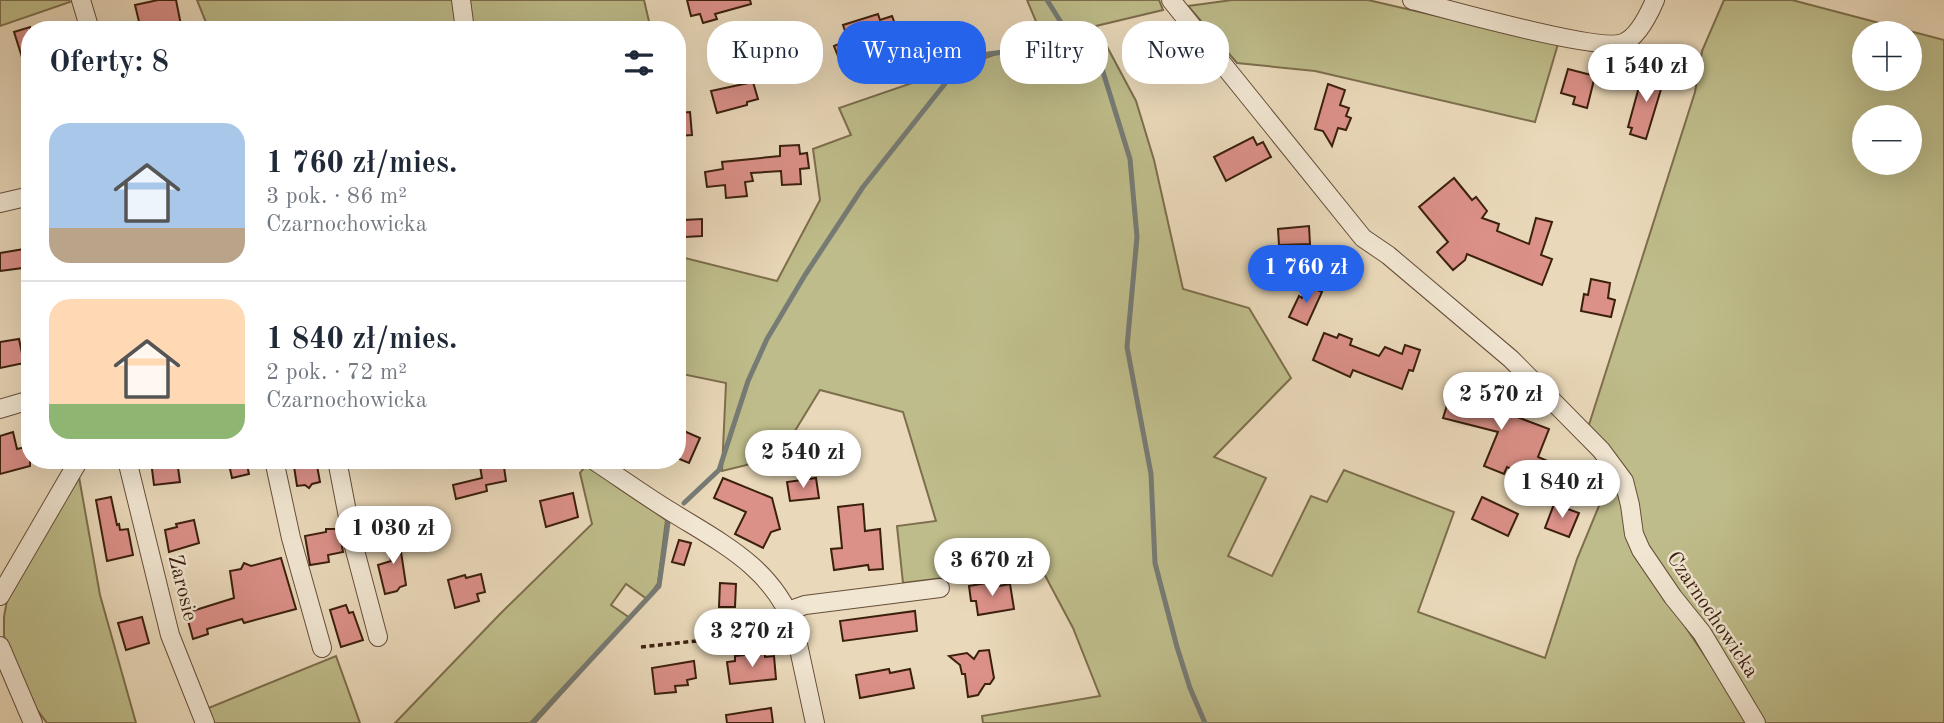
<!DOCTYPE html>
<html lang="pl">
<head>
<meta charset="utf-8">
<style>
	body { margin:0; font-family:"Old Standard TT",serif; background:#f6f6f7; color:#1f2937; height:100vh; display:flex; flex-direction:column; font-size:26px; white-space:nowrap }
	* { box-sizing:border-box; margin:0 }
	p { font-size:23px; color:#747a83 }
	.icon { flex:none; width:38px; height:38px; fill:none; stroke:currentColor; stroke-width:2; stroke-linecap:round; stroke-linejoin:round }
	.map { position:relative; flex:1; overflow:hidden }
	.details { position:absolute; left:21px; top:21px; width:665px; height:448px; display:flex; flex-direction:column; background:#fff; border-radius:28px; box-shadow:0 7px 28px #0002 }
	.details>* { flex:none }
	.hud { position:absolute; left:707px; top:21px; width:665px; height:63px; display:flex; gap:14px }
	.tools { position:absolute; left:1852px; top:21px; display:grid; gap:14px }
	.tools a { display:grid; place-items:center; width:70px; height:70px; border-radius:50%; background:#fff; box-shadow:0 7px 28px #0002; font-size:35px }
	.price { position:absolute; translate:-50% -60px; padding:0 16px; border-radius:24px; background:#fff; color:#222; font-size:23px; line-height:46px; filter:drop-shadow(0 2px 4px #0008) }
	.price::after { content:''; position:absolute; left:50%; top:42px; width:21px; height:16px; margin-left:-10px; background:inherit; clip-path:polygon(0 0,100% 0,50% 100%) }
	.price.active { background:#2563eb; color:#fff }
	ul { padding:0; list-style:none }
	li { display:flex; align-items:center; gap:21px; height:175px; padding:0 28px }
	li+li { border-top:2px solid #e0e1e3 }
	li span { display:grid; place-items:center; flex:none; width:196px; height:140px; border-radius:21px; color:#555 }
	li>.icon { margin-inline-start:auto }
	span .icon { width:84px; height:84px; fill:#fffc; stroke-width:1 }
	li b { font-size:30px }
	h2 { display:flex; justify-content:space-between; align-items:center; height:84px; padding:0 28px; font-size:30px }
	.tag { padding:0 24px; border-radius:28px; background:#fff; box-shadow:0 7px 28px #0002; font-size:24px; line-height:63px }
	.tag.active { background:#2563eb; color:#fff }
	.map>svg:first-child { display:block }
	.green { fill:#bebc8a; stroke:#7d6e4c; stroke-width:2; fill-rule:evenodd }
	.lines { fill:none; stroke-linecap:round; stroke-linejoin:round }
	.stream { stroke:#767b75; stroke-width:5 }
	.building { fill:#db9088; stroke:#3c200e; stroke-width:2 }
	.minor-casing { stroke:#674e39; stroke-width:20 }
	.path { stroke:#3c200e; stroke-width:3.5; stroke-dasharray:5 3.5; stroke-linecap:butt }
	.minor { stroke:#f1e6d2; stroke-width:18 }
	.labels { text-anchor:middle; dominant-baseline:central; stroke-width:5; stroke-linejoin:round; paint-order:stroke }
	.street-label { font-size:21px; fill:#3c200e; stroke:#f1e6d2 }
</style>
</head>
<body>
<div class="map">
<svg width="1944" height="723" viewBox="0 0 1944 723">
	<rect width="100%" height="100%" fill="#e9d8b9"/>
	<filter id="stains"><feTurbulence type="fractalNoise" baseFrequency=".00286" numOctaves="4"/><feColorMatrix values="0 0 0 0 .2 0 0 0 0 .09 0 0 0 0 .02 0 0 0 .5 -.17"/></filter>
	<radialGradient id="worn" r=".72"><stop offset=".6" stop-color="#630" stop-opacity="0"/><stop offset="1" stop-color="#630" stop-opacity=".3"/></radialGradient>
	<g class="green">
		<path d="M0,0h69l1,2 -70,24z"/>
		<path d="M197,0h256l3,30h-247z"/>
		<path d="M467,0h177l7,30h-180z"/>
		<path d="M1027,0h132l4,10 -67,16 40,75 18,59 29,129 66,19 42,70 -77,79 52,21 -38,78 44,20 39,-80 16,6 17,-32 110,42 -36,100 127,46 32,-99 36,-87 41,108 96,143h-767l-1,-7 118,-20 -27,-68 -33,-62 -137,17 -6,-57 39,-5 -33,-109 -83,-22 -41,67 -57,14 4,-88 -49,-10v-117l100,25 43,-81 -7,-51 38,-14 -12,-27 204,-70z"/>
		<path d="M1232,0h136l190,44 -23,78 -220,-51 -78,-8 -49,-57z"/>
		<path d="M1724,0h68l152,40v683h-184l-120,-186 -17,-65 -36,-41 108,-339 7,-41zM1864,33h45v46h-45zM1864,117h45v46h-45z"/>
		<path d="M587,464l79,56 -8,63 -11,16 -21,-15 -15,21 19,13 -95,105h-140l105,-109 92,-90 -12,-51z"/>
		<path d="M79,477l21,118 36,128h-89l-15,-20 -20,-45 -8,-22v-19l3,-17z"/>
		<path d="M336,656l24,67h-149l-5,-14z"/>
	</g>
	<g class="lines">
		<g class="stream">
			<path d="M1047,0l20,32 32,27 31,100 7,78 -10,110 24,127 4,89 22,84 13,41 15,35"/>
			<path d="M684,503l35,-33 29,-89 19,-42 38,-64 58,-88 100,-126 10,-5 84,-11 10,-13"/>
			<path d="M532,723l127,-137 9,-63"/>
		</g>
	</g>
	<g class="building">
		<path d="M158,0h18l6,30h-41l-6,-25z"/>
		<path d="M687,0h63l1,4 -36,10 2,5 -14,4 -3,-9 -9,2z"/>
		<path d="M878,14l2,6 12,-4 6,16 -12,5 4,13 -48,16 -8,-20 14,-6 -5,-15z"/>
		<path d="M30,27v46h-3l-13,-41z"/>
		<path d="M1568,69l27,7 -8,32 -14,-4 2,-7 -14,-4z"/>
		<path d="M1648,72l17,4 -19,63 -16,-5 2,-6 -4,-1 14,-51 5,2z"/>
		<path d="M753,82l5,17 -11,3v3l-30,8 -6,-22z"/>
		<path d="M1328,84l17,6 -5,15 9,3 -3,8 5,2 -5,12 -8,-2 -6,18 -9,-15 -8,-2z"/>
		<path d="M690,112l2,23 -15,1v-23z"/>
		<path d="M1253,137l4,8 6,-3 8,15 -45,24 -12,-24z"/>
		<path d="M799,145l1,9 7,-1 2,15 -9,1 1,15 -19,1 -1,-14 -30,2 2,8 -8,1 2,14 -21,2 -1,-13 -18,2 -2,-15 18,-3 -1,-7 58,-6v-10z"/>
		<path d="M1454,178l18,22 4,-3 11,14 -5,7 17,6 -2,7 32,13 7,-26 16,4 -11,33 11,4 -10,26 -75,-31 -2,6 -12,10 -16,-18 11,-10 -29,-35z"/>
		<path d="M702,219v17l-17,1 -1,-17z"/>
		<path d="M1309,226l1,18 -31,1 -1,-16z"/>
		<path d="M30,248v19l-30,4v-18z"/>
		<path d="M1591,279l19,4 -2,15 7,2 -4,17 -30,-6 3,-17 4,1z"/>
		<path d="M1307,285l15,7 -15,33 -18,-8 10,-21 3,2z"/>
		<path d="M1324,333l13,5 2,-4 13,5 -2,6 29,11 6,-9 17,7 3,-9 15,5 -7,21 -4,-1 -7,19 -49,-19 -3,7 -37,-17z"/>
		<path d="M19,339l5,24 -24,5v-26z"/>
		<path d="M1455,380l20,5 1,-5 18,6 -6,20 61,23 -11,28 19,8 -8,20 -42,-18 -3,7 -20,-8 14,-34 -55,-14z"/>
		<path d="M677,428l23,10 -11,25 -12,-5z"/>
		<path d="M13,432l4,17 13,-3v20l-30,8v-38z"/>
		<path d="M177,460l3,22 -26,3 -3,-24z"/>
		<path d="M228,460h18l3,14 -17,4z"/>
		<path d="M293,460h23l4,22 -8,2 -3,4 -4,-3 -8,1z"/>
		<path d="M479,460h24l3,21 -20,4 1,6 -31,8 -3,-14 29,-7z"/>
		<path d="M723,478l49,20 8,31 -9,3 -8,16 -28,-14 11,-22 -32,-14z"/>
		<path d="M816,478l3,20 -29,3 -3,-19z"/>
		<path d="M573,493l5,24 -32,10 -6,-26z"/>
		<path d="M111,497l6,28 2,-1 1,6 8,-1 5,26 -26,6 -11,-61z"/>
		<path d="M1482,497l36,17 -10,22 -36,-17z"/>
		<path d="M863,504l2,27 15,-2 3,40 -14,1 -1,-5 -34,5 -3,-21 11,-1 -4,-41z"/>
		<path d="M1554,504l25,9 -10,24 -24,-9z"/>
		<path d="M194,520l5,23 -30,9 -4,-22 12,-3 -1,-3z"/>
		<path d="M326,529h13l4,23 -15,3 1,7 -19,3 -5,-29 21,-4z"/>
		<path d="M398,532l8,53 -6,2 -3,4 -12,3 -7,-29 13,-4 -6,-26z"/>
		<path d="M679,540l12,3 -7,22 -12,-3z"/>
		<path d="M281,558l15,51 -52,14 -2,-4 -35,10 1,5 -15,5 -7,-26 48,-15 -4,-27 11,-2 3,-6 7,3z"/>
		<path d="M481,574l4,18 -8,2 2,7 -24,7 -7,-28 17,-5 1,3z"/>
		<path d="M992,582l1,5 17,-3 4,25 -36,6 -2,-14h-5l-2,-15z"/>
		<path d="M720,583l16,1 -1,23h-16z"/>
		<path d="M346,605l3,8 4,-1 10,28 -22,7 -11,-37z"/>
		<path d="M915,611l2,20 -74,10 -3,-20z"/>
		<path d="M142,617l7,26 -23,7 -8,-27z"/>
		<path d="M989,650l5,28 -4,6h-5l-7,11 -10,2 -3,-23h-3l-2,-9 -11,-9 18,-3 7,6 5,-8z"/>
		<path d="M765,653v4l9,-1 2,23 -46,5 -3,-22 8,-1v-5z"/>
		<path d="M694,661l2,17 -9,2 1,5 -13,1 1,6 -21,2 -3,-26z"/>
		<path d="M889,669l1,4 20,-4 4,19 -54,10 -4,-23z"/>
		<path d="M771,708l2,15h-46l-1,-8z"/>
	</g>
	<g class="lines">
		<defs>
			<g id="minor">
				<path d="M81,0l9,30"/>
				<path d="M461,0l4,30"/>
				<path d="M1171,0l192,238 25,17 123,104 90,91 23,31 6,24 4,29 7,16 32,47 29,36 54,90"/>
				<path d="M1412,0c33,9 188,52 211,43 15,-6 26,-29 32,-43"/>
				<path d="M0,203l30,-7"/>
				<path d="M0,409l30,-9"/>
				<path d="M127,460l43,175 35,88"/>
				<path d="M274,460l17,78 31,110"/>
				<path d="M337,460l16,83 25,94"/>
				<path d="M593,460c26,17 51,35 77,51 51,32 101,55 124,115l21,97"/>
				<path d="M0,596l79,-136"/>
				<path d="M788,611l17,-6 135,-17"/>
				<path d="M0,646l33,77"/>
			</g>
		</defs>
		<use href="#minor" class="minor-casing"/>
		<path class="path" d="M641,647l137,-15"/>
		<use href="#minor" class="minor"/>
	</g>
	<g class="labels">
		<g class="street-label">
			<text transform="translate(182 588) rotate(76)">Zarosie</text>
			<text transform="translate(1712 615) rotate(56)">Czarnochowicka</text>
		</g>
	</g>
	<rect width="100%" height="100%" filter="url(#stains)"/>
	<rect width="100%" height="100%" fill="url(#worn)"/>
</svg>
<div class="tools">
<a>+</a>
<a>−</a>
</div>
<b class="price" style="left:1646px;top:104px">1 540 zł</b>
<b class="price active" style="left:1306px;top:305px">1 760 zł</b>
<b class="price" style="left:1501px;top:432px">2 570 zł</b>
<b class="price" style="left:803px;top:490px">2 540 zł</b>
<b class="price" style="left:1562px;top:520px">1 840 zł</b>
<b class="price" style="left:393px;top:566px">1 030 zł</b>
<b class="price" style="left:992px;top:598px">3 670 zł</b>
<b class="price" style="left:752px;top:669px">3 270 zł</b>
<div class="hud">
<a class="tag">Kupno</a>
<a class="tag active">Wynajem</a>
<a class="tag">Filtry</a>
<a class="tag">Nowe</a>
</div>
<section class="details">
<h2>Oferty: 8<svg class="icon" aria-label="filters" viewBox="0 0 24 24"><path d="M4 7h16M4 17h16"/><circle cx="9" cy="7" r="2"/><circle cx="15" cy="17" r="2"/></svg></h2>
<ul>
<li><span style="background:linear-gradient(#a9c7e8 75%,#b9a48a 0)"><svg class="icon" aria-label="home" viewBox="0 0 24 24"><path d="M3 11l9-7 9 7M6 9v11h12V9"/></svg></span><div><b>1 760 zł/mies.</b><p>3 pok. · 86 m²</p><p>Czarnochowicka</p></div></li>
<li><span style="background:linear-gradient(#ffd9b3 75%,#8fb573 0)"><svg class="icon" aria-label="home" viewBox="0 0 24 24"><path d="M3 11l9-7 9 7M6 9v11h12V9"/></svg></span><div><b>1 840 zł/mies.</b><p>2 pok. · 72 m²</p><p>Czarnochowicka</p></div></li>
</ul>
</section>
</div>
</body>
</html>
